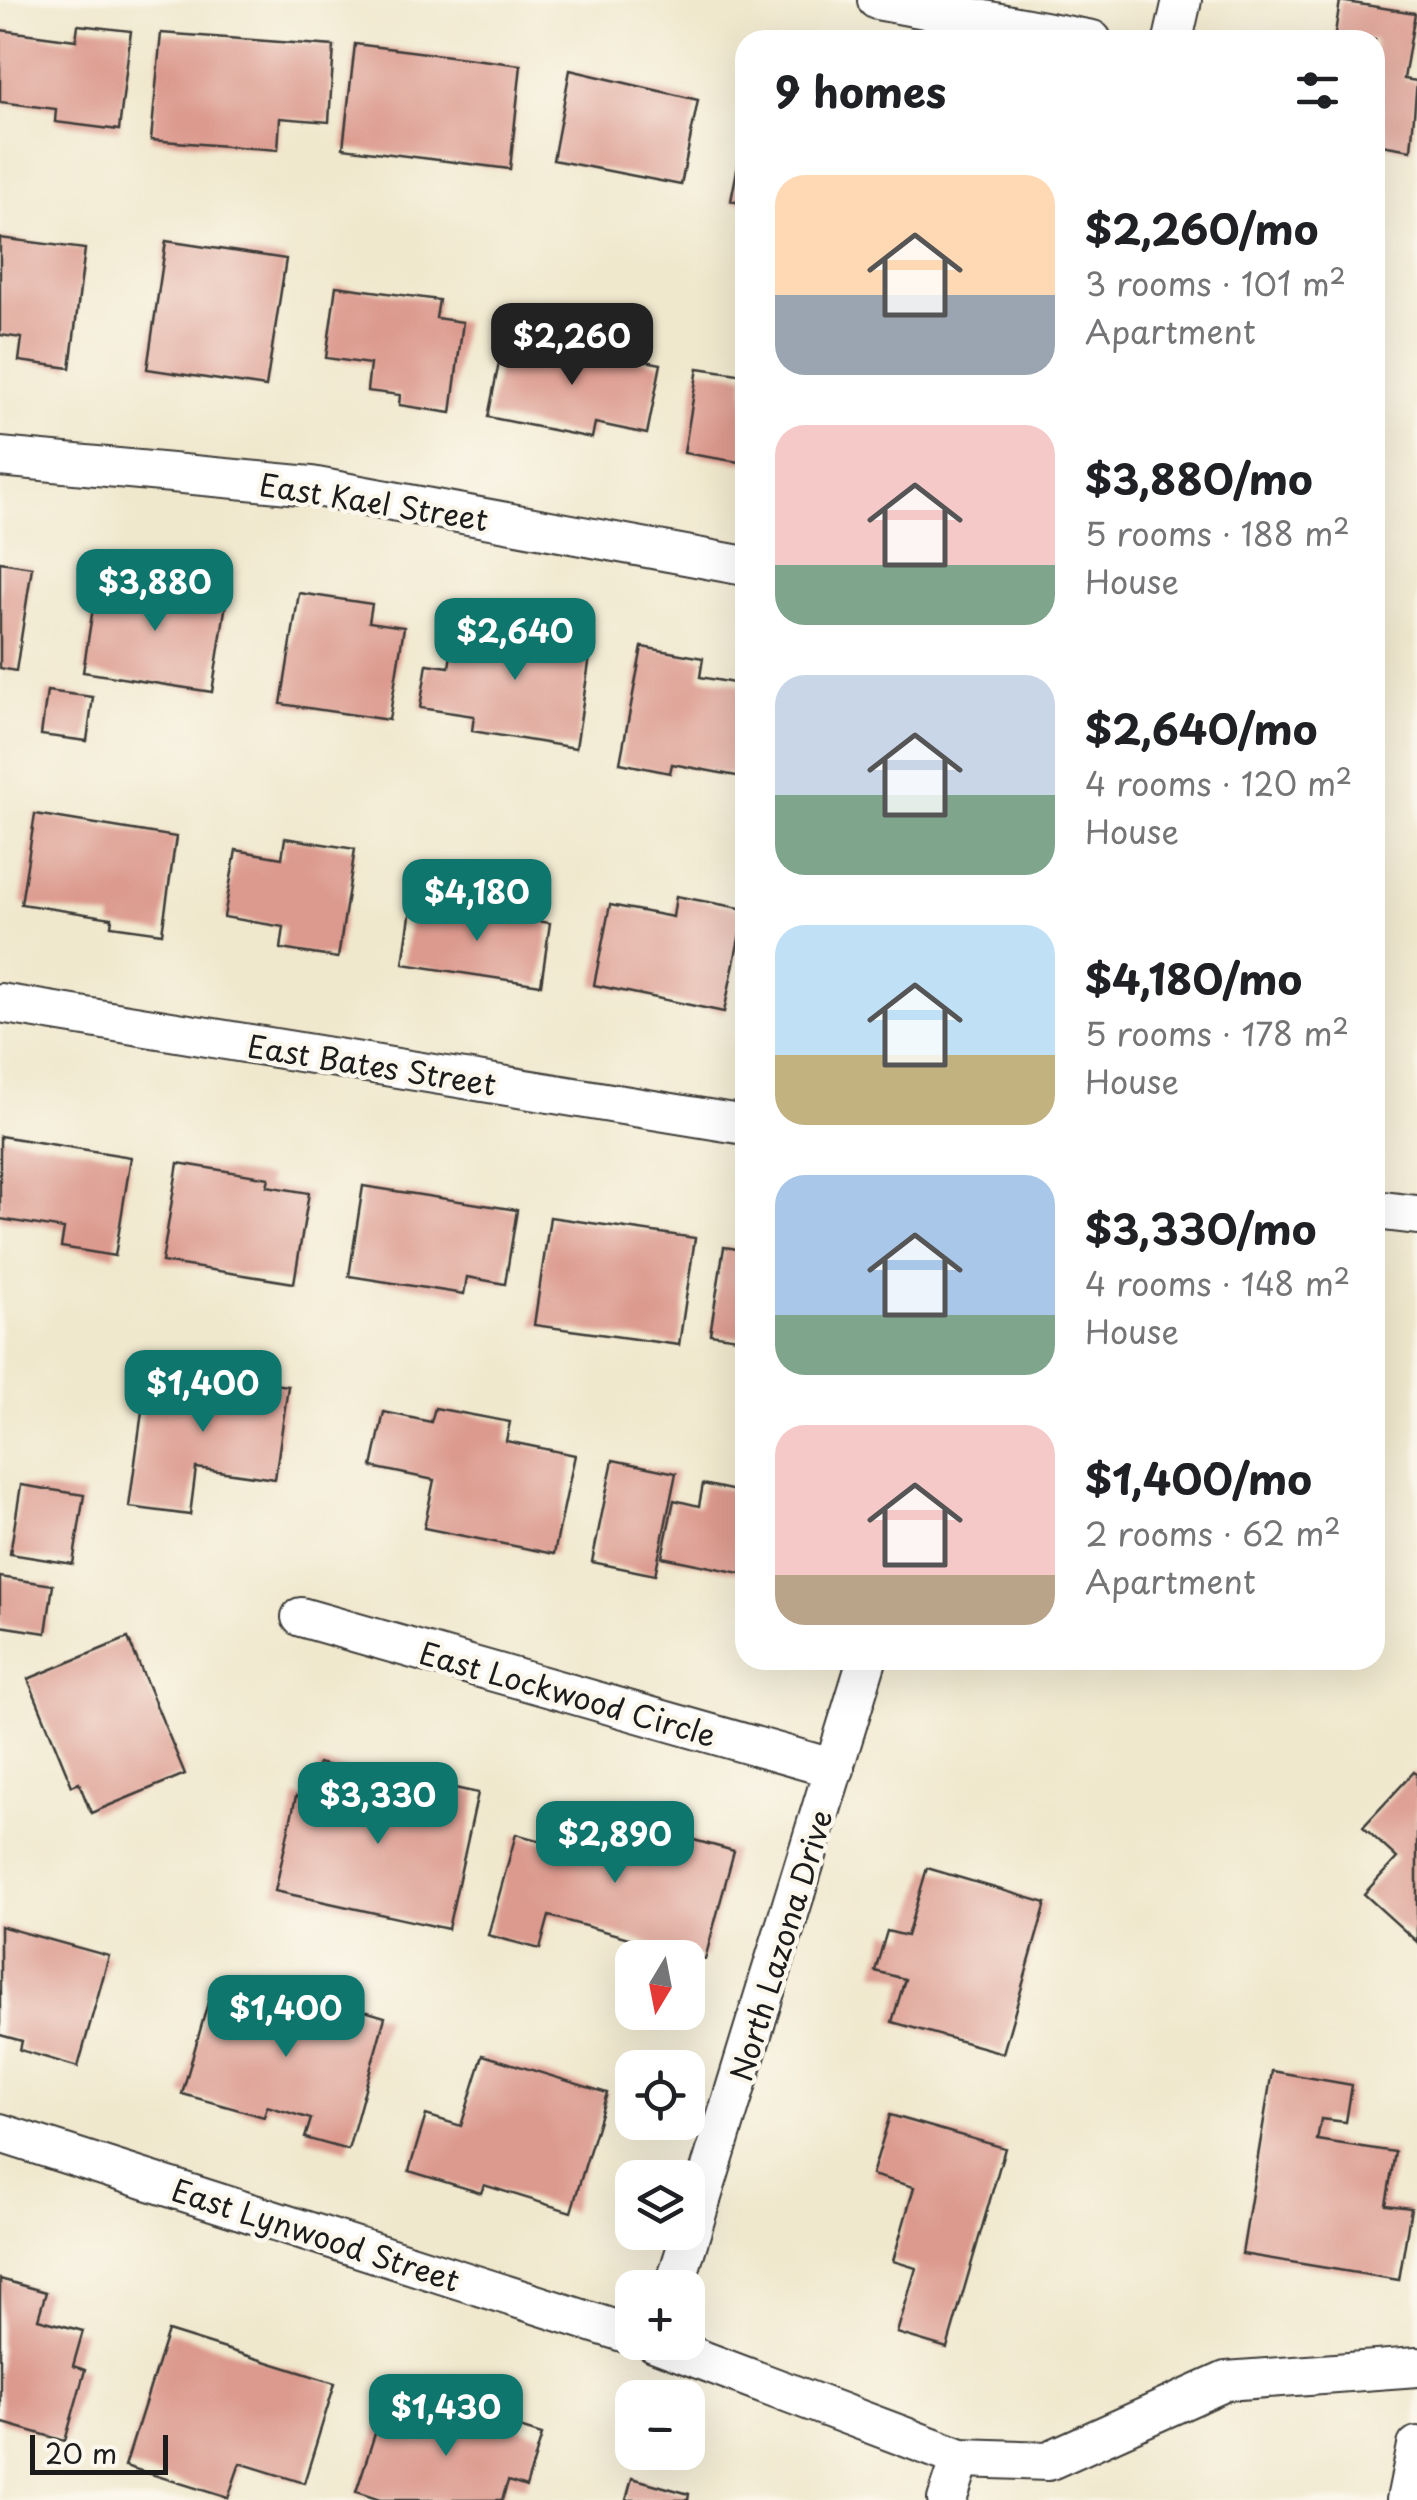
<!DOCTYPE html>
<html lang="en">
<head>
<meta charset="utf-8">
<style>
	body { margin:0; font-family:"Playpen Sans",sans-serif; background:#f6f6f6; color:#202124; height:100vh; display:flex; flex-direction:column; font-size:38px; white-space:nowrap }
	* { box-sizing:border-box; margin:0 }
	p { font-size:32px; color:#757577 }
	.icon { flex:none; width:55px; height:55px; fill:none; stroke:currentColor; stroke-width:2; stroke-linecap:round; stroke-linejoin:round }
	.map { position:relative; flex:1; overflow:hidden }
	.panel { position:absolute; left:735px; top:30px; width:650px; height:1640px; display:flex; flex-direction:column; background:#fff; border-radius:30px; box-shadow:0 10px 40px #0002 }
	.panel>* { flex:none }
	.needle { width:65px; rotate:190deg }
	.tools { position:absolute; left:615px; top:1940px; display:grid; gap:20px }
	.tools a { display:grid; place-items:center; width:90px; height:90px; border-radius:20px; background:#fff; box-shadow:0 10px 40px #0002; font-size:50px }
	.scale { position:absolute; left:30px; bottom:25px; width:138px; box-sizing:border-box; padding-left:10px; border:5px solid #1c1c1c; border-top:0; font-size:28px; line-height:35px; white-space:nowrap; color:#1c1c1c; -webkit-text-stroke:8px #fbf7ec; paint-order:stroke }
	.price { position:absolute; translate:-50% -85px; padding:0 22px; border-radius:20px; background:#0f766e; color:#fff; font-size:32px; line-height:65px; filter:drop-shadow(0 2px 5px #0008) }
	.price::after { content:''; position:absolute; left:50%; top:60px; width:30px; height:22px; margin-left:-15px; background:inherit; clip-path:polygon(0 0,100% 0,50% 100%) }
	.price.selected { background:#222; color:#fff }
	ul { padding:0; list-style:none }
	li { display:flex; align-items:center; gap:30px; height:250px; padding:0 40px }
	li span { display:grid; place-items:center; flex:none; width:280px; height:200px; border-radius:30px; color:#555 }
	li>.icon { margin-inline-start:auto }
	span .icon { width:120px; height:120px; fill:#fffc; stroke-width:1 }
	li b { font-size:42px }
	h2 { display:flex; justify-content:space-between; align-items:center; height:120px; padding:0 40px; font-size:42px }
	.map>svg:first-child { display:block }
	.building { fill:#dc998d }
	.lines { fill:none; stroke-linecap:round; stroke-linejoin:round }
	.street-casing { stroke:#3c3b37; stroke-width:42 }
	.street { stroke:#fff; stroke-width:38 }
	.labels { text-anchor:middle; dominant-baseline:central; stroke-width:9; stroke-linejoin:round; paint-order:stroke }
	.street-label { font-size:30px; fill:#1c1c1c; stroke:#fbf7ec }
</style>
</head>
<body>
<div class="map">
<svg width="1417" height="2500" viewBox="0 0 1417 2500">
	<rect width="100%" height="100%" fill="#fbf7ec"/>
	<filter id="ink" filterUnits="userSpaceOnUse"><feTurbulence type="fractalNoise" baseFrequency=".01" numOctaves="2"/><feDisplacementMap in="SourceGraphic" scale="20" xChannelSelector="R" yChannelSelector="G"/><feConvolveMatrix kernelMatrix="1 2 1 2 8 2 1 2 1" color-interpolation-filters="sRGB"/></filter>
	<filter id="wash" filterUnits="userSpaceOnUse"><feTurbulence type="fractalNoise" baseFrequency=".0048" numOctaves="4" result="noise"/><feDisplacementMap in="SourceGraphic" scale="40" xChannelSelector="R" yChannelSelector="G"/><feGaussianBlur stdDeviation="2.25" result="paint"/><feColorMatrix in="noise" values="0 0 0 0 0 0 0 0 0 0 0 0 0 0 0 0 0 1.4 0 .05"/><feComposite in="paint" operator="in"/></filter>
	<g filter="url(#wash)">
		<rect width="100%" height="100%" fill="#f0e8cd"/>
		<g id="blocks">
			<g class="building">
				<path d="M1340,1l75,12 -11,66 13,2 -6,69 -36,-6v-104h-41z"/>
				<path d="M78,25l53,6 -12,99 -64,-8 1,-13 -56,-7v-72l76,10z"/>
				<path d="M161,33l173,13 -5,76 -49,-4 -2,32 -127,-10z"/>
				<path d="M355,44l166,21 -11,104 -167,-21z"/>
				<path d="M570,70l128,30 -17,85 -128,-25z"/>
				<path d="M743,139h2v65l-14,-3z"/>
				<path d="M0,238l85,11 -15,119 -51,-7 3,-23 -22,-3z"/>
				<path d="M166,241l120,18 -20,128 -119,-18z"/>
				<path d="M336,286l103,14 -3,18 27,4 -12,91 -52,-8 1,-10 -33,-4 3,-27 -44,-6z"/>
				<path d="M505,333l156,31 -14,70 -52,-11 -3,15 -104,-21z"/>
				<path d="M698,368l47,7v88l-61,-10z"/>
				<path d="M0,562l32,5 -16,104 -16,-3z"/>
				<path d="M98,576l129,21 -15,95 -129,-20z"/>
				<path d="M299,593l73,11 -3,18 35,5 -15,93 -108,-16z"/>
				<path d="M503,623l90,14 -17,111 -104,-17 2,-15 -54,-8 7,-44 22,3 6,-36 45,7z"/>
				<path d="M642,647l61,11 -3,19 45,8 -3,92 -70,-13 -2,9 -50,-10z"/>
				<path d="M47,691l46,6 -6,44 -46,-6z"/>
				<path d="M35,814l141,23 -14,96 -51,-7 1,-8 -91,-14z"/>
				<path d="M285,838l70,11 -17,109 -57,-9 3,-22 -60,-10 12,-67 46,8z"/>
				<path d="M676,896l69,13 -21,103 -130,-27 16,-80 63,12z"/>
				<path d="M412,902l138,21 -9,62 -138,-21z"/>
				<path d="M0,1136l131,21 -16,99 -54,-9 3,-18 -64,-10z"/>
				<path d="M178,1163l91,15 -2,8 42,7 -15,90 -132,-21z"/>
				<path d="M363,1186l154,24 -12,74 -38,-7 -3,17 -115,-18z"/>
				<path d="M550,1217l145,21 -16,107 -145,-20z"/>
				<path d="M724,1247l21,3v89l-35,-5z"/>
				<path d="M148,1367l140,19 -13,93 -79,-11 -6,47 -61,-8z"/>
				<path d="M435,1408l75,14 -4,19 69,14 -21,99 -130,-26 10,-48 -62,-13 12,-55 47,10z"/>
				<path d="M613,1460l63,13 -21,102 -63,-13z"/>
				<path d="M703,1484l42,9v81l-83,-17 12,-57 25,6z"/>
				<path d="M21,1485l63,10 -11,69 -63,-10z"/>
				<path d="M0,1577l53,8 -7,48 -46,-7z"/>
				<path d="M128,1638l57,136 -94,39 -12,-30 -7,3 -44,-107z"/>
				<path d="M318,1763l58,14 -6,24 31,7 7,-30 70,15 -30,136 -173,-38 21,-95 14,4z"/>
				<path d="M1414,1772l3,2v168l-53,-48 33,-36 -34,-31z"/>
				<path d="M584,1810l150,41 -29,108 -156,-43 -9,33 -52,-14 28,-101 57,16z"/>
				<path d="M927,1868l119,35 -43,150 -111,-31 13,-43 -30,-8 12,-40 20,5z"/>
				<path d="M0,1926l109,30 -31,111 -58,-17 2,-9 -22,-6z"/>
				<path d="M213,1985l97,27 4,-16 71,21 -37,133 -43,-12 6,-19 -44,-13 -3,11 -82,-23z"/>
				<path d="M483,2055l124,38 -36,119 -87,-27 -3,8 -72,-22 17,-56 35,11z"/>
				<path d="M1272,2071l80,14 -6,37 -25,-3 -4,21 78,12 -9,53 25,3 -12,72 -157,-26z"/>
				<path d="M890,2115l115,33 -58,200 -50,-15 19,-65 -23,-7 21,-74 -42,-12z"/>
				<path d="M0,2279l46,13 -8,27 45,12 -10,35 12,4 -20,71 -65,-19z"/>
				<path d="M168,2331l167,52 -31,100 -64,-20 -12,35 -103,-32z"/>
				<path d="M384,2406l81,26 7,-19 70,22 -16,52 -18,-6 -6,19h-122l-24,-8z"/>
				<path d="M632,2478l57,16 -1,6h-62z"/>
			</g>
		</g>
	</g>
	<g filter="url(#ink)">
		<use href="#blocks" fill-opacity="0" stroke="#3c3b37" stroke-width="2.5"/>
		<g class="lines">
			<defs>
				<g id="street">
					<path d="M877,0l215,40"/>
					<path d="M1173,40l9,-40"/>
					<path d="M0,457l311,29 434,80"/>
					<path d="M0,1003l745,122"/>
					<path d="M1375,1210l42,5"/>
					<path d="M301,1617l534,152"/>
					<path d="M0,2133l632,202"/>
					<path d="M674,2288l193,-628"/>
					<path d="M654,2342l307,116 87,3 178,-80 191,-14"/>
					<path d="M947,2500l14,-42"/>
					<path d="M1406,2500l11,-54"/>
				</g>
			</defs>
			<use href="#street" class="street-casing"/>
			<use href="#street" class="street"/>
		</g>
	</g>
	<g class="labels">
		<g class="street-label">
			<text transform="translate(374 501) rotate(9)">East Kael Street</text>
			<text transform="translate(372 1064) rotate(9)">East Bates Street</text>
			<text transform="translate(568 1693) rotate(16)">East Lockwood Circle</text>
			<text transform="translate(780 1945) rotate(-73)">North Lazona Drive</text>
			<text transform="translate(316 2234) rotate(18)">East Lynwood Street</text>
		</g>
	</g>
</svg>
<div class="tools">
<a><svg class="needle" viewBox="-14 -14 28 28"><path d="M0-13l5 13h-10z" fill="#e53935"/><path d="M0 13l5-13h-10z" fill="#757577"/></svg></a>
<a><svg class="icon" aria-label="locate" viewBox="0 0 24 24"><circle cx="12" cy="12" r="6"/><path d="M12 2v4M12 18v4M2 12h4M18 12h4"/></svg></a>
<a><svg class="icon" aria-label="layers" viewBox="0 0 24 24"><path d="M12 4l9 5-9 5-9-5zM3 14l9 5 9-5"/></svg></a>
<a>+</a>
<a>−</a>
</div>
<div class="scale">20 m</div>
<b class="price selected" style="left:572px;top:388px">$2,260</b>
<b class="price" style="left:155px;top:634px">$3,880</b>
<b class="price" style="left:515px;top:683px">$2,640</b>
<b class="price" style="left:477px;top:944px">$4,180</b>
<b class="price" style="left:203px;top:1435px">$1,400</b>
<b class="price" style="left:378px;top:1847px">$3,330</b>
<b class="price" style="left:615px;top:1886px">$2,890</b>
<b class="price" style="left:286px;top:2060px">$1,400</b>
<b class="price" style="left:446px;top:2459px">$1,430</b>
<section class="panel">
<h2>9 homes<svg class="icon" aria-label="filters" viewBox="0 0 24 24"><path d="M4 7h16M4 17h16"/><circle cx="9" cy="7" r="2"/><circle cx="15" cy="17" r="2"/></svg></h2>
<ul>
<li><span style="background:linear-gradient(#ffd9b3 60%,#9aa5b1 0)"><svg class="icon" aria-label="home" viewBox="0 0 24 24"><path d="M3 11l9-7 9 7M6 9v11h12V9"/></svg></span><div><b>$2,260/mo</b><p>3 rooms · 101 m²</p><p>Apartment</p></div></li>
<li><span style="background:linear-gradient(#f6c9c9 70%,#7fa58c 0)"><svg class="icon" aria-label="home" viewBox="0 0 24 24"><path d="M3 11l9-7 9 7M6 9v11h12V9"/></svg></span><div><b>$3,880/mo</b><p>5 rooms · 188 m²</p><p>House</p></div></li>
<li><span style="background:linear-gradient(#c9d6e8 60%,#7fa58c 0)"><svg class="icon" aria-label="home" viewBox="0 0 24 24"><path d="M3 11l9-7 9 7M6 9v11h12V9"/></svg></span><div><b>$2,640/mo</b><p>4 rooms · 120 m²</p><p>House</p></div></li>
<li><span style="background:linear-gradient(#bfe0f5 65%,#c2b280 0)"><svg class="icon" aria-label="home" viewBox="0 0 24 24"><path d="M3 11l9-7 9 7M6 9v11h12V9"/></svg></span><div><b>$4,180/mo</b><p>5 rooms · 178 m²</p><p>House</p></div></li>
<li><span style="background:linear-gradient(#a9c7e8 70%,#7fa58c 0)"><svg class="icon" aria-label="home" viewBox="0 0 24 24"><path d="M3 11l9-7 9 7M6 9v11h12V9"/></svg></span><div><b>$3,330/mo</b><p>4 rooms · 148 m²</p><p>House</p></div></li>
<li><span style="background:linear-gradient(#f6c9c9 75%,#b9a48a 0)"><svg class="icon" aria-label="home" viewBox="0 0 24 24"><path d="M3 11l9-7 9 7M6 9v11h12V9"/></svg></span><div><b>$1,400/mo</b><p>2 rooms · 62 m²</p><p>Apartment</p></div></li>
</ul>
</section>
</div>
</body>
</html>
